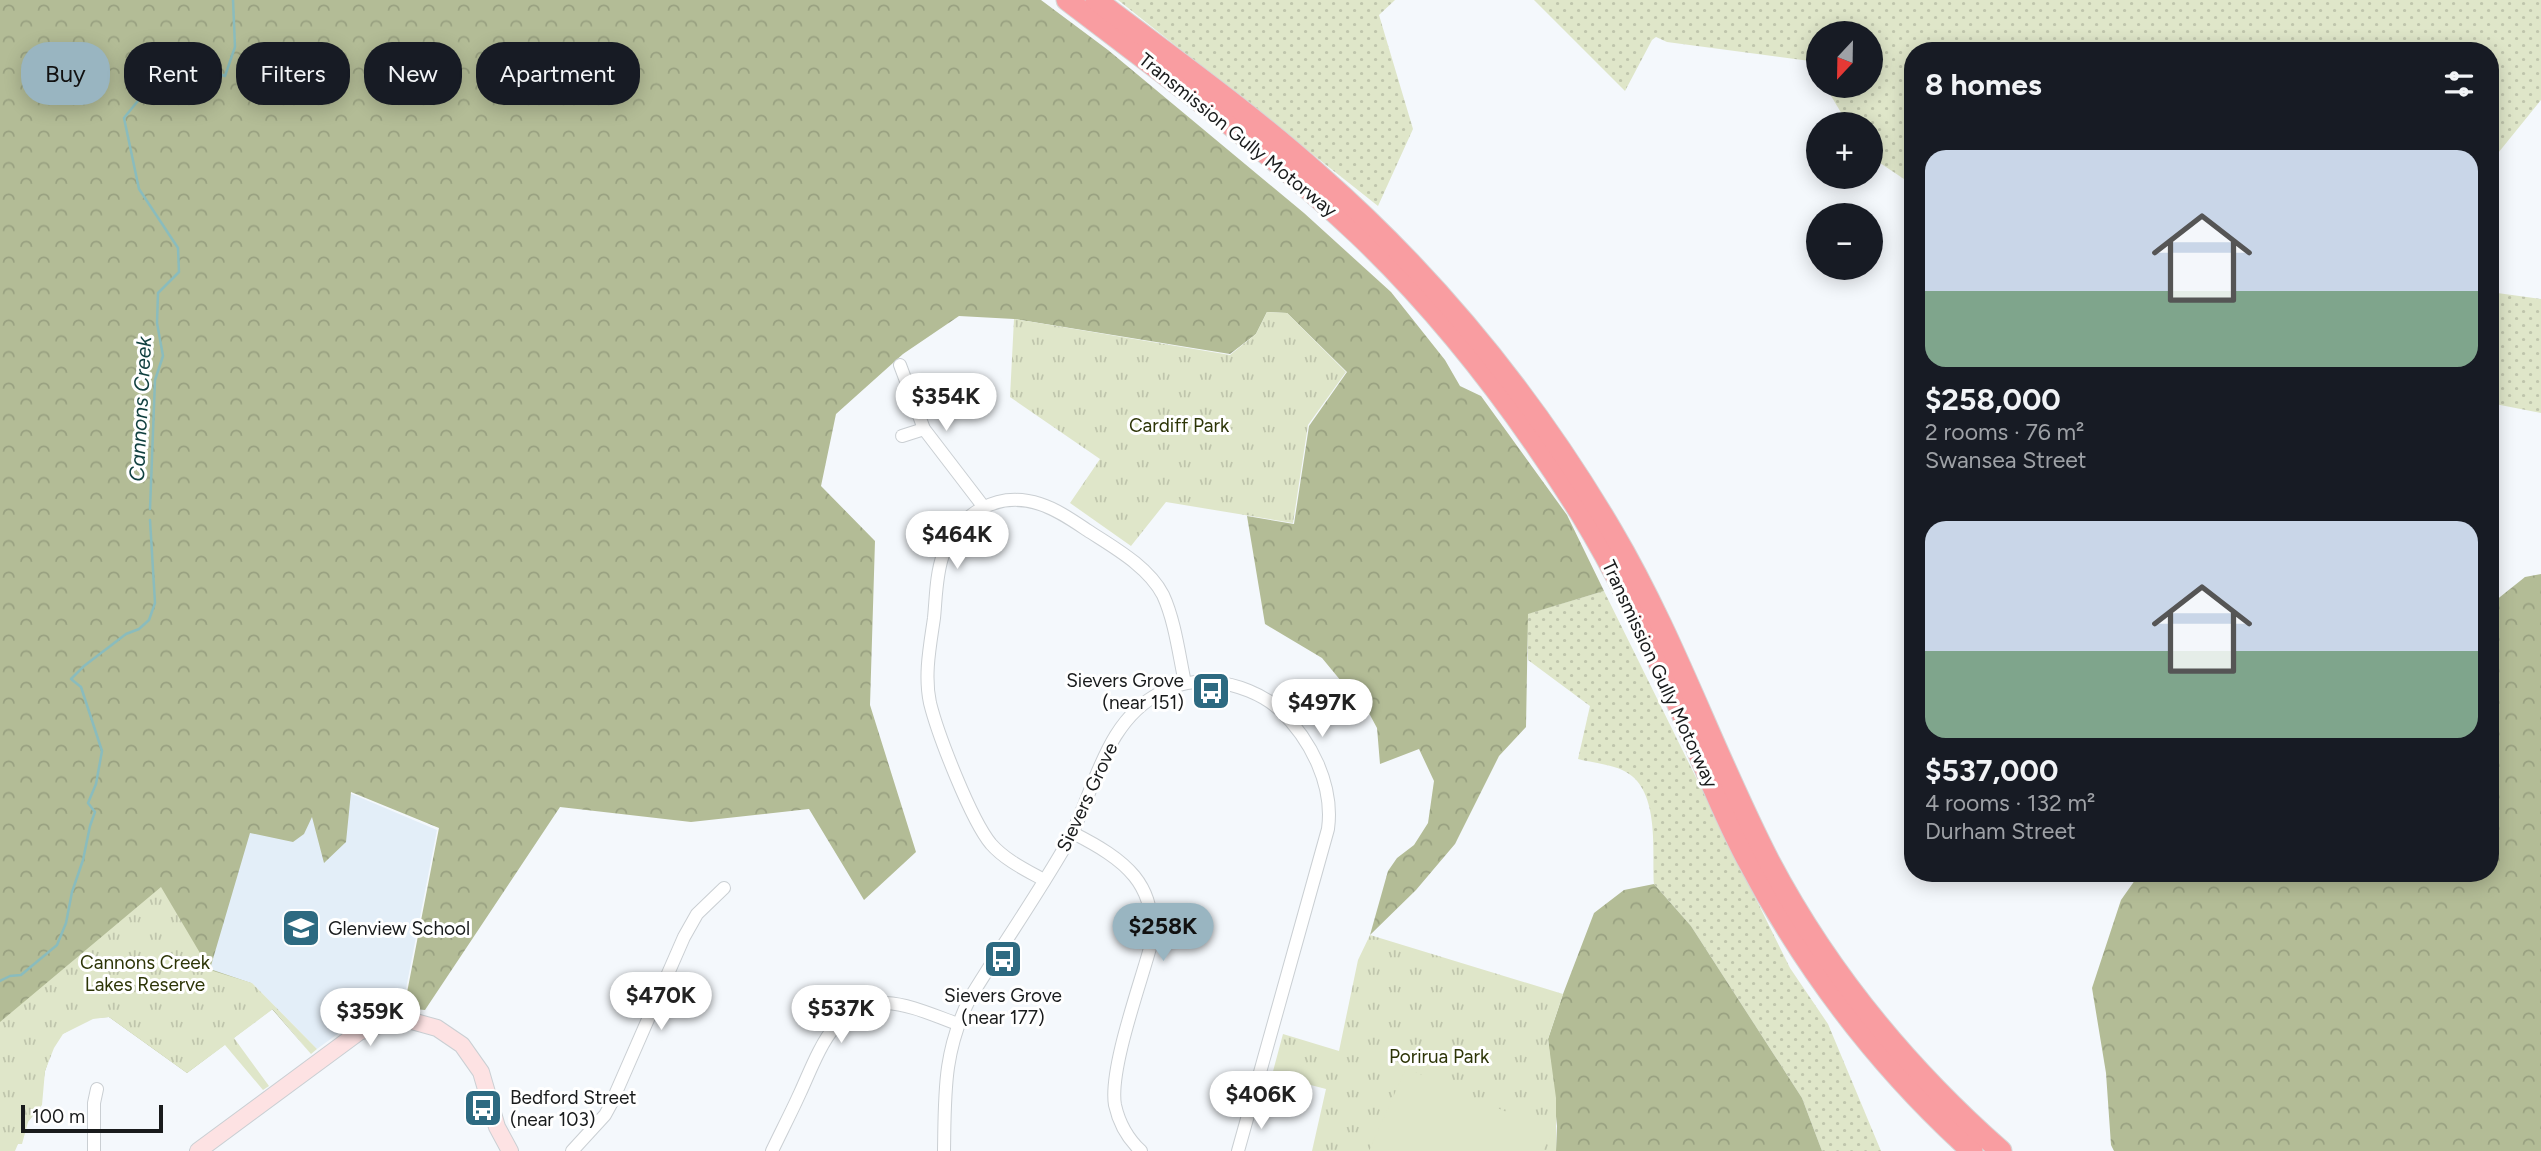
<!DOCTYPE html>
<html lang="en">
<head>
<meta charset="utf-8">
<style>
	body { margin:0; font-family:Figtree,sans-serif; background:#20242c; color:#f1f3f6; height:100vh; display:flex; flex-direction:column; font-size:26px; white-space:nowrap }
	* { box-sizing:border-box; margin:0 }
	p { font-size:23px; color:#9ea1a6 }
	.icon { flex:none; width:38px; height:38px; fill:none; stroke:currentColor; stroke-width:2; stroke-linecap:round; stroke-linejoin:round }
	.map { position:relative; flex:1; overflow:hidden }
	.details { position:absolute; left:1904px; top:42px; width:595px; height:840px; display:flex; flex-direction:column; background:#171b24; border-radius:28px; box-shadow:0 4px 18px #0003 }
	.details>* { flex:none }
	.guide { position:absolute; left:21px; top:42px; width:665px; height:63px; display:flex; gap:14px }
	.needle { width:46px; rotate:202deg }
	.fabs { position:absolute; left:1806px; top:21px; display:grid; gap:14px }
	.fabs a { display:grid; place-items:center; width:77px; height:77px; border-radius:50%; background:#171b24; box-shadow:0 4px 18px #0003; font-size:35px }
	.scale { position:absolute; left:21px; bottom:18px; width:142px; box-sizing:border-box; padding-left:7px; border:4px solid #191b1c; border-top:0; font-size:19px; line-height:24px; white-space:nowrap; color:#191b1c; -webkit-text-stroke:5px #fff; paint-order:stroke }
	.price { position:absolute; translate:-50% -60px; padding:0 16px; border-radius:24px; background:#fff; color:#222; font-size:23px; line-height:46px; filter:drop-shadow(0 2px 4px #0008) }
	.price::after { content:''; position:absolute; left:50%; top:42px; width:21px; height:16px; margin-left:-10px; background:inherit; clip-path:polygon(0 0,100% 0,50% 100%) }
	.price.on { background:#99b5c1; color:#111 }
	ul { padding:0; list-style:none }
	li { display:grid; align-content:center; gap:14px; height:371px; padding:0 21px }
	li span { display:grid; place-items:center; height:217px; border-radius:21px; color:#555 }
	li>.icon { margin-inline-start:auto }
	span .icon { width:126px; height:126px; fill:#fffc; stroke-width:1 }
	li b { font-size:30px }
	h2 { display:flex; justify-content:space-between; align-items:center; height:84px; padding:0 21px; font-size:30px }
	.chip { padding:0 24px; border-radius:28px; background:#171b24; box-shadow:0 4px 18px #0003; font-size:24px; line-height:63px }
	.chip.on { background:#99b5c1; color:#111 }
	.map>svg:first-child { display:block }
	.built { fill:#e3eef8 }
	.grass { fill:url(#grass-dots) }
	.forest { fill:url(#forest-crowns) }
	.park { fill:url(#park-tufts) }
	.pitch { fill:#dfe6c9 }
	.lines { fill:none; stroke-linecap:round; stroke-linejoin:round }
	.stream { stroke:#8abcbd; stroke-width:2.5 }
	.street-casing { stroke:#cacfd3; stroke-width:14 }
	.secondary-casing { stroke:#cacfd3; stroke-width:18 }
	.highway-casing { stroke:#d6d6d6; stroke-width:23 }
	.street { stroke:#fff; stroke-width:12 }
	.secondary { stroke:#fde2e3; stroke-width:16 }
	.highway { stroke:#f99da1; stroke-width:21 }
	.labels { text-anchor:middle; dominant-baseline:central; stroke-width:6; stroke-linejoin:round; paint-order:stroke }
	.street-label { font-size:19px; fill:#191b1c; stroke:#fff }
	.park-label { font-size:19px; fill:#2d3507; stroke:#fff }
	.poi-label { font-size:19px; fill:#191b1c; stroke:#fff; text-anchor:start }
	.water-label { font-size:21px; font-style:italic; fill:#0f3f3f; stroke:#fff }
</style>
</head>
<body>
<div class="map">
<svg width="2541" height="1151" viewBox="0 0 2541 1151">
	<defs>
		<pattern id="grass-dots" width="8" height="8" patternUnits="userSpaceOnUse" patternTransform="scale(1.75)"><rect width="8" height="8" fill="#dfe6c9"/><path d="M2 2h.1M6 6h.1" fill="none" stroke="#bfc5ac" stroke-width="1.8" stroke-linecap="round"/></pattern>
		<pattern id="forest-crowns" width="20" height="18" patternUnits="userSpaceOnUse" patternTransform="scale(1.75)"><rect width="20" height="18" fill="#b3bc96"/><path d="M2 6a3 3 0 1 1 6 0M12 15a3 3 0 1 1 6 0" fill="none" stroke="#99a181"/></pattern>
		<pattern id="park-tufts" width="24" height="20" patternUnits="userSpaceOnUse" patternTransform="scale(1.75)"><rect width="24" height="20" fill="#dfe6c9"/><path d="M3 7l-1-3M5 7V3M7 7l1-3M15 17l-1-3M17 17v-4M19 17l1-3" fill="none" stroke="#bfc5ac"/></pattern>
	</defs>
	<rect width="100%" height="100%" fill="#f4f8fc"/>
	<path class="built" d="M276,792l76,2 85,36 -35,179 -18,2 -37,16 -30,22 -65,-66 -42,-13 -49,-83z"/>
	<g class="grass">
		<path d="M1118,0h277l-16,15 34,114 -35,77z"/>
		<path d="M1534,0h1007v100l-51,63v-112h-577v134l-42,-28v-33h-23l-23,-38h46v-53h-53v41l-8,-13 -143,-19 -11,-5 -4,3 -27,51z"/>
		<path d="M2490,292l51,7v114l-51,-10z"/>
		<path d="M1604,591l186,377 38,56 53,127h-59l-20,-53 -111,-172 -37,-42c-2,-34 6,-93 -28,-112 -14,-8 -33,-9 -48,-13l12,-53 -62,-46 -1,-46z"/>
	</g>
	<g class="forest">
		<path d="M0,0h1041l67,50 196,163 87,79 54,68 15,26 21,10 86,119 37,76 -76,23 -2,113 -27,29 -44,88 -39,46 -46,45 18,-64 9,-13 17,-13 14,-22 6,-42 -15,-32 -39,15 -3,-36 -14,-26 -22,-21 -19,-23 -57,-34 -18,-108 47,8 15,-98 38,-54 -60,-59 -20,-1 -11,22 -26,20 -216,-35 -55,-3 -56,38 -67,60 -15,72 54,55 -5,164 46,147 -52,48 -55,-91 -118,13 -131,-15 -135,203 -21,-2 35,-180 -88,-36 -5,50 -22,21 -12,-46 -8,17 -11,8 -43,-9 -40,136 41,14 60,71 -39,-45 -85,64 -78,-56 -17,1 -30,16 -9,13 -8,24 -6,36 -11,14 -10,23 -18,7z"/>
		<path d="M2541,574v577h-427l-3,-6 -5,-72 -14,-85 29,-88 19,-27h350v-268l35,-28z"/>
		<path d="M1654,884l37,42 111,172 20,53h-266l1,-25 -9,-87 15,-45 31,-81 30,-23z"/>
	</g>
	<g class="park">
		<path d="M1267,312l20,1 59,59 -38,53 -15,98 -127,-21 -35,44 -61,-43 30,-44 -90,-62 4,-78 216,36 26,-21z"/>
		<path d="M161,887l49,83 42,13 65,66 -6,5 -38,-45 -39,29 35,48 -6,4 -38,-45 -38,28 -78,-56 -16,2 -30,15 -9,14 -9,23 -3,34 -14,17 -6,22h-4l-3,7h-15v-129z"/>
		<path d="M1370,935l193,59 -15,45 8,59v53h-244l14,-62 -54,-14 11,-41 56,17 19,-91z"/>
	</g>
	<path class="pitch" d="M1406,1068l146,64 -9,19h-174z"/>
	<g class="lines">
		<g class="stream">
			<path d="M150,509l5,-129 8,-24 -6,-33 1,-30 21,-21 -1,-24 -39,-59 -15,-71 34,-42 24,-14 43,14 10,-29 -2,-47"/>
			<path d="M0,981l10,-5 11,-1 36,-30 9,-22 6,-31 11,-32 7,-34 5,-14 -7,-9 8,-19 6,-33 -21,-64 -10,-8 13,-13 42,-32 13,-5 10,-9 6,-17 -5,-83"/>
		</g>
		<defs>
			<g id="street">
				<path d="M900,365l24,64 59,77"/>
				<path d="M902,436l22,-7"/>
				<path d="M1073,833c51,26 87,51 77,115 -10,37 -41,122 -35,157 4,18 12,33 26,46"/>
				<path d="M1044,880c-18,-10 -39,-20 -53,-36 -20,-24 -53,-109 -61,-141 -6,-28 0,-57 4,-85 2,-20 2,-44 9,-63 15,-41 54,-65 97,-51 16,5 32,16 47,26 26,17 61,36 76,65 12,26 16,60 22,88"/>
				<path d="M94,1151v-48l3,-14"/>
				<path d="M572,1151l33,-36 6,-11 73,-167 13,-23 27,-26"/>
				<path d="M772,1151c9,-19 19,-38 28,-58 18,-39 34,-92 86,-90 24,1 49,13 72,21"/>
				<path d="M944,1151c1,-58 -1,-99 26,-153 31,-51 66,-101 96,-153 29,-52 37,-124 96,-153 17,-8 32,-12 51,-10 23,2 50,12 67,28 31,30 54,75 48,119l-90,322"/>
			</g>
			<path id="secondary" d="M198,1151l161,-119 38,-13 15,2 25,7 25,17 19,27 16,55 13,24"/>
			<g id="highway">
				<path d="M1067,0c99,76 200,148 291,234 86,82 160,179 223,280 37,61 69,127 98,193 22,50 41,101 67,150 58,111 133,210 226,294"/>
				<path d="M1096,0c75,57 153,112 223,175 116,102 214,222 293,356 62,105 101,221 157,330 58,110 139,208 232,290"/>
			</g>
		</defs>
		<use href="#street" class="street-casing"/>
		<use href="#secondary" class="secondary-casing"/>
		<use href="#highway" class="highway-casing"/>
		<use href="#street" class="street"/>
		<use href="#secondary" class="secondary"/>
		<use href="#highway" class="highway"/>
	</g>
	<defs>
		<symbol id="bus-square" viewBox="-11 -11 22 22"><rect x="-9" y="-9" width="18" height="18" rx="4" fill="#2d6a81" stroke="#fff"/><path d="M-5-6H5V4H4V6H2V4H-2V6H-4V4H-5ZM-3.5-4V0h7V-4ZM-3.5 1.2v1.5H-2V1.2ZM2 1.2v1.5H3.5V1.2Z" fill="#fff"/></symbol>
		<symbol id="school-square" viewBox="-11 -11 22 22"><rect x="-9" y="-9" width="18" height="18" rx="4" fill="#2d6a81" stroke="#fff"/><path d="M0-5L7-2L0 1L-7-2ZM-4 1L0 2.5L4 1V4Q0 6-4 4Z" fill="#fff"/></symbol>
	</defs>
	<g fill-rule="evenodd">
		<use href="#bus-square" x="1189" y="669" width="44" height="44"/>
		<use href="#school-square" x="279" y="906" width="44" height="44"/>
		<use href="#bus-square" x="981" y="937" width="44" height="44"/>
		<use href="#bus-square" x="461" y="1086" width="44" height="44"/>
	</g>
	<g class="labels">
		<g class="street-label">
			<text transform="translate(1238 135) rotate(39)">Transmission Gully Motorway</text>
			<text transform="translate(1660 674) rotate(65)">Transmission Gully Motorway</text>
			<text transform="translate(1087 797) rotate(-65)">Sievers Grove</text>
		</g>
		<g class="park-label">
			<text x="1179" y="425">Cardiff Park</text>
			<text x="145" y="962">Cannons Creek<tspan x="145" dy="22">Lakes Reserve</tspan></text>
			<text x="1439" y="1056">Porirua Park</text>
		</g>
		<g class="poi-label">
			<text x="1184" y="680" text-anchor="end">Sievers Grove<tspan x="1184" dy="22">(near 151)</tspan></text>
			<text x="328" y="928">Glenview School</text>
			<text x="1003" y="995" text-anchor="middle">Sievers Grove<tspan x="1003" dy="22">(near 177)</tspan></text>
			<text x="510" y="1097">Bedford Street<tspan x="510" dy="22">(near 103)</tspan></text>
		</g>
		<g class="water-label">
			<text transform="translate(140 409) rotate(-87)">Cannons Creek</text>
		</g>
	</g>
</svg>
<div class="fabs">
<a><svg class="needle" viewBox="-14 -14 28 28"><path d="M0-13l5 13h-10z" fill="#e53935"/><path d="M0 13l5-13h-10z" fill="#9ea1a6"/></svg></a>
<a>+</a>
<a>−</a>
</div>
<div class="scale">100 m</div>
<b class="price" style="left:946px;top:433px">$354K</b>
<b class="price" style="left:957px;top:571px">$464K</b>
<b class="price" style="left:1322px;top:739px">$497K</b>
<b class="price on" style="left:1163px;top:963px">$258K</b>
<b class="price" style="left:661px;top:1032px">$470K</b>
<b class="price" style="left:841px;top:1045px">$537K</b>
<b class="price" style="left:370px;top:1048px">$359K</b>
<b class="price" style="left:1261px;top:1131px">$406K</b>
<div class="guide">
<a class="chip on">Buy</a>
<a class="chip">Rent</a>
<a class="chip">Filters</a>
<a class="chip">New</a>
<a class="chip">Apartment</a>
</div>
<section class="details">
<h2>8 homes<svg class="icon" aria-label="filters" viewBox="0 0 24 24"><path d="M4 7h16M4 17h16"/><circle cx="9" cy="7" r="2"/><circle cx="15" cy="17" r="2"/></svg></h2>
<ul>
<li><span style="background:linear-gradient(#c9d6e8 65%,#7fa58c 0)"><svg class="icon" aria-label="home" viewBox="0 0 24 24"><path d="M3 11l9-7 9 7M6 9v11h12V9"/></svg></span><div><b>$258,000</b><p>2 rooms · 76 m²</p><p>Swansea Street</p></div></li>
<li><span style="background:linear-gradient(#c9d6e8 60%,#7fa58c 0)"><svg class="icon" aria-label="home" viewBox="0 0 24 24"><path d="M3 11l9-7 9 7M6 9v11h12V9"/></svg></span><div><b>$537,000</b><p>4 rooms · 132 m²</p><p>Durham Street</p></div></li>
</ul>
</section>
</div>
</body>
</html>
